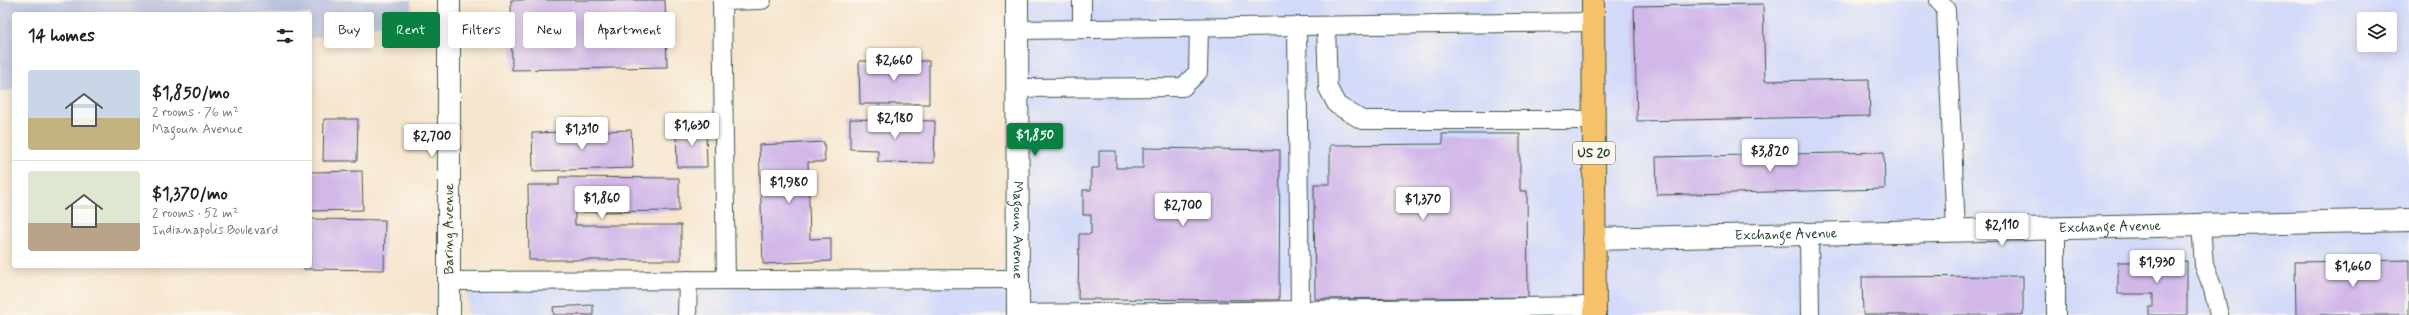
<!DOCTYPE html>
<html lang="en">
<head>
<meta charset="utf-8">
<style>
	body { margin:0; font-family:Mynerve,sans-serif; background:#f6f6f6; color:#222; height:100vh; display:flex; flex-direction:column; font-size:15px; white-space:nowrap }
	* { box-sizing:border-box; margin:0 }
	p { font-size:13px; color:#767676 }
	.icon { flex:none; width:22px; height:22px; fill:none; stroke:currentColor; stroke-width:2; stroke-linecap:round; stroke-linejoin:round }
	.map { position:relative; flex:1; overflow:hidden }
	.drawer { position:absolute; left:12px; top:12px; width:300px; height:256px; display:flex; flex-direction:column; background:#fff; border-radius:4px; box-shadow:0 2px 10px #0003 }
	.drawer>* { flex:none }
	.hud { position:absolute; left:324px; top:12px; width:380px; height:36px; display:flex; gap:8px }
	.buttons { position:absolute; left:2357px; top:12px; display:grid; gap:8px }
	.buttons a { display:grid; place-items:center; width:40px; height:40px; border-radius:4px; background:#fff; box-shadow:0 2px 10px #0003; font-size:20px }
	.price { position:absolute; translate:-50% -34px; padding:0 9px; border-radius:4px; background:#fff; color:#222; font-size:13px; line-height:26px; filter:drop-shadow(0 1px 2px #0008) }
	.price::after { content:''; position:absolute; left:50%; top:24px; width:12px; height:9px; margin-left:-6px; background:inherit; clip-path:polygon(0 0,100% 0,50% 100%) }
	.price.on { background:#0b8043; color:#fff }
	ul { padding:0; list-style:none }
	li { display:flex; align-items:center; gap:12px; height:100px; padding:0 16px }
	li+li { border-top:1px solid #e0e0e0 }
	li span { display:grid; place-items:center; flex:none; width:112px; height:80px; border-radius:4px; color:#555 }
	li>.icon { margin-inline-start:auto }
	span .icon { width:48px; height:48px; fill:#fffc; stroke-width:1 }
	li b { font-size:17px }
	h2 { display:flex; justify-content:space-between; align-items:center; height:48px; padding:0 16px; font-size:17px }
	.chip { padding:0 14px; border-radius:4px; background:#fff; box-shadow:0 2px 10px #0003; font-size:14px; line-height:36px }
	.chip.on { background:#0b8043; color:#fff }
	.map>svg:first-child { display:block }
	.built { fill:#d2d9f9; fill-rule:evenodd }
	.industrial { fill:#bcc3de }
	.building { fill:#d1b8e9 }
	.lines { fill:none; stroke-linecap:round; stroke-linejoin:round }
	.lane-casing { stroke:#3f564b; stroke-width:20 }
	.street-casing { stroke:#3f564b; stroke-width:24 }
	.primary-casing { stroke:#3f564b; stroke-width:24 }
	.lane { stroke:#fff; stroke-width:18 }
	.street { stroke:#fff; stroke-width:22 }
	.primary { stroke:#f5c16b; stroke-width:22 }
	.labels { text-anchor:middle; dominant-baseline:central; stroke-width:4; stroke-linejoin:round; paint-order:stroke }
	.shield { fill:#fbf7ec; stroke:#61756b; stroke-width:1 }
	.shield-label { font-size:13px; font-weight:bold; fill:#1f3d34 }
	.street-label { font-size:14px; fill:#1f3d34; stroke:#fbf7ec }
</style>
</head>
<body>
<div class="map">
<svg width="2409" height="315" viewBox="0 0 2409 315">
	<rect width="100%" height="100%" fill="#fbf7ec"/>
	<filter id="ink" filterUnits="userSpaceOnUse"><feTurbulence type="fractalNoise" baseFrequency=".025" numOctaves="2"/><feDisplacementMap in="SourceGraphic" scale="8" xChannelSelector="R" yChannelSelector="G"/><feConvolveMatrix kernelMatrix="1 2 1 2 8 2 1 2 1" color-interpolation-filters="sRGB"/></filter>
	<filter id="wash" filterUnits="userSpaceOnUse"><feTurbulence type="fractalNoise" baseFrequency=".012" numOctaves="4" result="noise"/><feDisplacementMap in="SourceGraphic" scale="16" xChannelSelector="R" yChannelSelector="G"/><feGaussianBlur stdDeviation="0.9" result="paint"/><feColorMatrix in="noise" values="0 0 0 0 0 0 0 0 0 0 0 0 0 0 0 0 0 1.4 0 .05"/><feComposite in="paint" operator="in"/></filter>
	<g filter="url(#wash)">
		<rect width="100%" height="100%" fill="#f6e5ce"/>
		<g class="built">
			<path d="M1020,0h570l-5,315h-1117l-1,-35 551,-1z"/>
			<path d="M1602,0h807v315h-806zM2364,19h26v26h-26z"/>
		</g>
		<path class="industrial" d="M0,0h411l1,20 -102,18v-24h-296v75l-14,3z"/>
		<g id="blocks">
			<g class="building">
				<path d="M511,0h154l2,67 -155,3z"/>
				<path d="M1763,4l2,77 104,-2 1,37 -233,5 -3,-115z"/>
				<path d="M859,61h70v43h-69z"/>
				<path d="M324,119h34l-1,42h-34z"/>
				<path d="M850,119l85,2 -1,42 -56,-1v-12l-28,-1z"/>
				<path d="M706,127l1,40h-30l-1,-39z"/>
				<path d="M631,130l2,38 -100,3 -1,-38z"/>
				<path d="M1442,134h78v57h7l1,106 -213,2 -1,-115h16v-39l113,-1z"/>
				<path d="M824,142l1,20h-17l2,77 21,-1v23l-68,3 -4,-119z"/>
				<path d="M1143,148l137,2 -1,150 -201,-1 1,-65h12v-19h-8v-25h8v-22h8v-17h17v17h27z"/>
				<path d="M1884,152l1,37 -228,6 -1,-38z"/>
				<path d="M362,171l1,39 -53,1v-39z"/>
				<path d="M559,177l120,1v33l-104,1v13h106v35h-152l-1,-75h31z"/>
				<path d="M310,219l75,1 -1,50 -80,-1v-3h6z"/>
				<path d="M2409,260v55h-113l-1,-53z"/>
				<path d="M2187,261v54h-38v-8h4v-13h-35v-32z"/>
				<path d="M2023,276v39h-160l-1,-38z"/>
				<path d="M593,305v10h-39l-1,-8z"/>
			</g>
		</g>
	</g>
	<g filter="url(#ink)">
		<use href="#blocks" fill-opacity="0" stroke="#3f564b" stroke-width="1"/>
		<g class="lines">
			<defs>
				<g id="lane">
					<path d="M1082,0v29"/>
					<path d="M1939,0l7,10 10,221"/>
					<path d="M1326,26l2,62 9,17 25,15h232"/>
					<path d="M1297,27l3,283"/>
					<path d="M1017,30l576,-8"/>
					<path d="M1017,88l166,-1 15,-15 1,-44"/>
					<path d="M2201,225l3,40 9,24 6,26"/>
					<path d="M2056,228v87"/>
					<path d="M1809,234l1,81"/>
					<path d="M726,280l-4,-279 40,-1"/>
					<path d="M449,281l569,-2"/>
					<path d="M1018,314l577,-8"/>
					<path d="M687,315l1,-35"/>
				</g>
				<g id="street">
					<path d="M449,0v315"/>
					<path id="s1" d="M1017,0l1,315"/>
					<path id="s2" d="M1594,239l815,-19"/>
				</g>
				<path id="primary" d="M1593,0l2,315"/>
			</defs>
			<use href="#lane" class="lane-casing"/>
			<use href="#street" class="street-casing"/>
			<use href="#primary" class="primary-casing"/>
			<use href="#lane" class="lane"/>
			<use href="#street" class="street"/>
			<use href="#primary" class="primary"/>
		</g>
	</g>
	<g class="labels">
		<rect class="shield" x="1573" y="142" width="42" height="22" rx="3"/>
		<g class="shield-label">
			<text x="1594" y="153">US 20</text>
		</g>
		<g class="street-label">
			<text stroke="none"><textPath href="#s2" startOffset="516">Exchange Avenue</textPath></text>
			<text transform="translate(449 229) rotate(-90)">Baring Avenue</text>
			<text stroke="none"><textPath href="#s1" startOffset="230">Magoun Avenue</textPath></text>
			<text stroke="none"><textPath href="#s2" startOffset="192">Exchange Avenue</textPath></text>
		</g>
	</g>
</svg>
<div class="buttons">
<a><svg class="icon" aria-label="layers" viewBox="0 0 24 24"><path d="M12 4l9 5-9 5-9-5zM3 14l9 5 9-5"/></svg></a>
</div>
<b class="price" style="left:894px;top:82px">$2,660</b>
<b class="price" style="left:895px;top:140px">$2,180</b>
<b class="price" style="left:692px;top:147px">$1,630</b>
<b class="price" style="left:582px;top:151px">$1,310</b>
<b class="price on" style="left:1035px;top:157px">$1,850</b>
<b class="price" style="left:432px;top:158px">$2,700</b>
<b class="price" style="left:1770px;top:173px">$3,820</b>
<b class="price" style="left:789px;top:204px">$1,980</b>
<b class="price" style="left:602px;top:220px">$1,860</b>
<b class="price" style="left:1423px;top:221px">$1,370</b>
<b class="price" style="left:1183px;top:227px">$2,700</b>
<b class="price" style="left:2002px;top:247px">$2,110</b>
<b class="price" style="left:2157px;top:284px">$1,930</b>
<b class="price" style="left:2353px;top:288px">$1,660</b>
<div class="hud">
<a class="chip">Buy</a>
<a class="chip on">Rent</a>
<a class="chip">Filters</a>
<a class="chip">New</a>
<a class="chip">Apartment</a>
</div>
<section class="drawer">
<h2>14 homes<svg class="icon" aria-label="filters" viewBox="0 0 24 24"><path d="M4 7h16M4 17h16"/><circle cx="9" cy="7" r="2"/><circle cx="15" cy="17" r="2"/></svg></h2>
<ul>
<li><span style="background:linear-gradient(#c9d6e8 60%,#c2b280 0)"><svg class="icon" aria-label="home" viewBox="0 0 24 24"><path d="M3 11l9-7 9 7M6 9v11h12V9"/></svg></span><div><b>$1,850/mo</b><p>2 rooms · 76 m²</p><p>Magoun Avenue</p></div></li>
<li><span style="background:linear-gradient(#dfe7d0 65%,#b9a48a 0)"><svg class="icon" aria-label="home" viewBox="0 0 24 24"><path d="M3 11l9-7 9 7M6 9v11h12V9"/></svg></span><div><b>$1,370/mo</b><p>2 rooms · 52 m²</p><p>Indianapolis Boulevard</p></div></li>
</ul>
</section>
</div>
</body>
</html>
